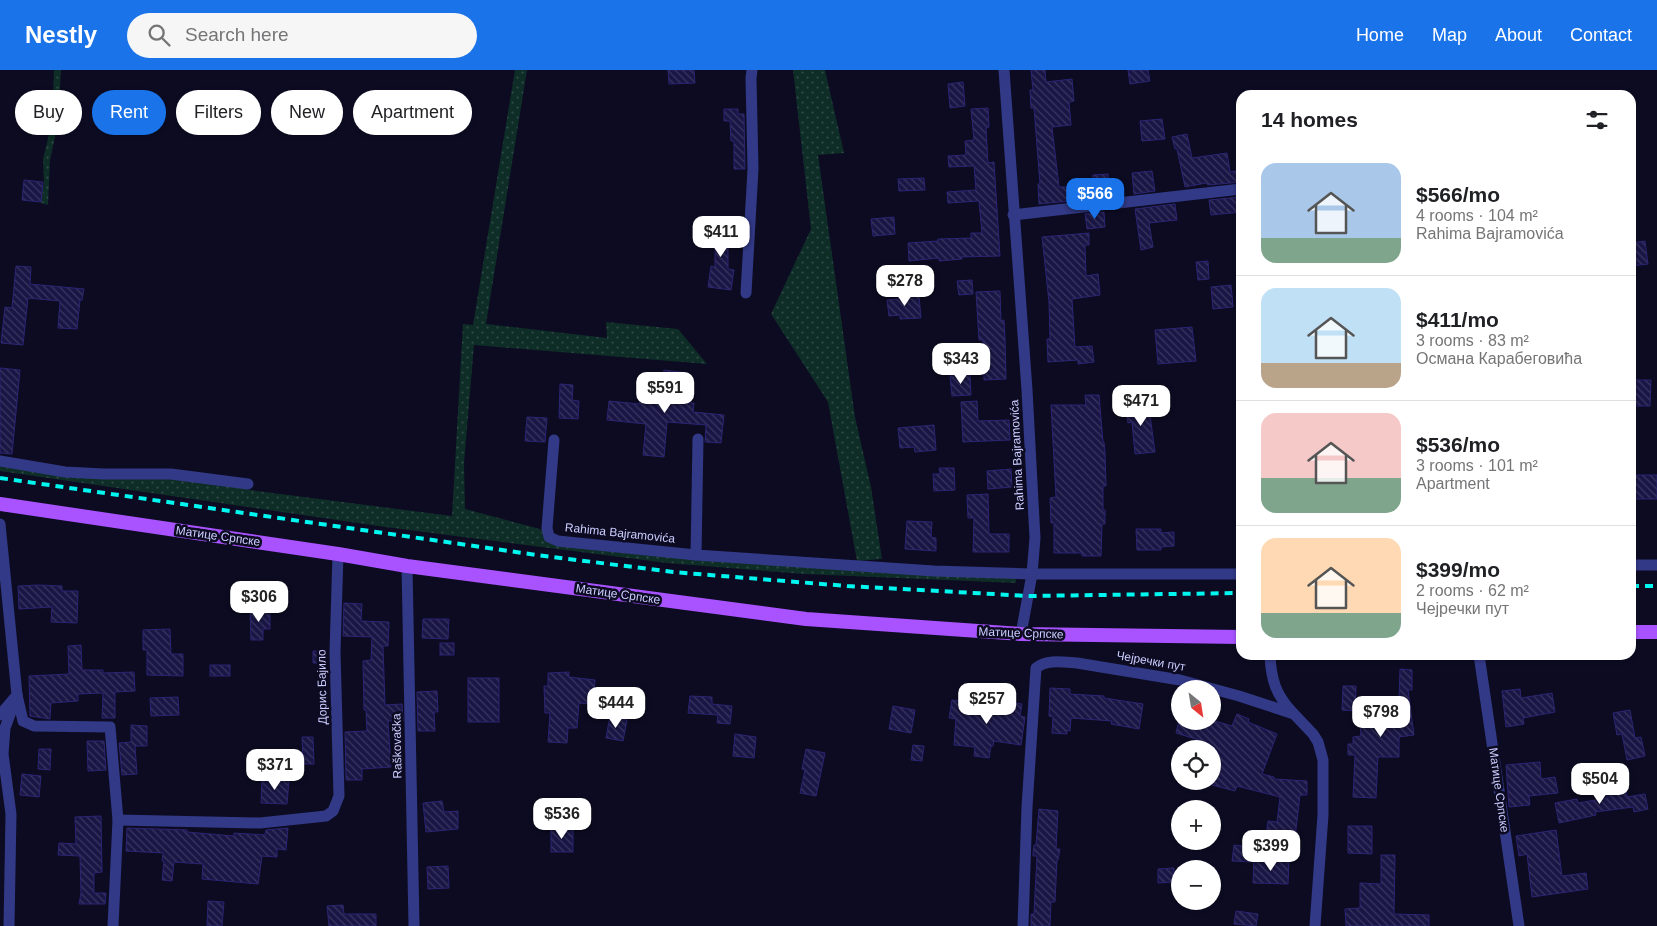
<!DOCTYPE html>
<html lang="en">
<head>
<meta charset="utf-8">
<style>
	body { margin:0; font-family:Arial,sans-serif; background:#f6f6f6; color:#202124; height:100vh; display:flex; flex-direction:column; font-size:19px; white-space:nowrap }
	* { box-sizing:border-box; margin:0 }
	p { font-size:16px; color:#757577 }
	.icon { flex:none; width:28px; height:28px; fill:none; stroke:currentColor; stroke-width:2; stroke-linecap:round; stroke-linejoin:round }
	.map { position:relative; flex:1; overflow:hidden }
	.drawer { position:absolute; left:1236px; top:20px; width:400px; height:570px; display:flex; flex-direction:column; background:#fff; border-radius:15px; box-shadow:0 1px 4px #0004 }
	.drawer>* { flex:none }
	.top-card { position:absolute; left:15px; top:20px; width:475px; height:45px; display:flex; gap:10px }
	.needle { width:32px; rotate:150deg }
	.fabs { position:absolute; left:1171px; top:610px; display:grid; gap:10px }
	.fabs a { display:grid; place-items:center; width:50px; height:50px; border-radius:50%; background:#fff; box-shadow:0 1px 4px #0004; font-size:25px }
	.price { position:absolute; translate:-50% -42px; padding:0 11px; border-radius:10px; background:#fff; color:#222; font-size:16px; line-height:32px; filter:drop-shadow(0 1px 2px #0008) }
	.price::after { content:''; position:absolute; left:50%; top:30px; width:15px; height:11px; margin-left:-8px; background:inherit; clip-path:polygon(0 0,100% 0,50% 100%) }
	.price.selected { background:#1a73e8; color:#fff }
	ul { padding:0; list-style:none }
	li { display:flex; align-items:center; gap:15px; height:125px; padding:0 25px }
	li+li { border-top:1px solid #e0e0e0 }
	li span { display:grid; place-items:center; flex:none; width:140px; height:100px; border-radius:15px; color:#555 }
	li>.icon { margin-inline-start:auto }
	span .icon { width:60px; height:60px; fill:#fffc; stroke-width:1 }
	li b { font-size:21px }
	h2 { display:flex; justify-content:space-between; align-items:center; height:60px; padding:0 25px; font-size:21px }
	.tag { padding:0 18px; border-radius:22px; background:#fff; box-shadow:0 1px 4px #0004; font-size:18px; line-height:45px }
	.tag.selected { background:#1a73e8; color:#fff }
	header { display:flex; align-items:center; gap:30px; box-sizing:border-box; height:70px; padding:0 25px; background:#1a73e8; color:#fff }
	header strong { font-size:24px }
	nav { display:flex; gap:28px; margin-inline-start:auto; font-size:18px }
	.search { width:350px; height:45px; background:#f6f6f6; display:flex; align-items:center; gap:12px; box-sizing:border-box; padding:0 18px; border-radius:28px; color:#757577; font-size:19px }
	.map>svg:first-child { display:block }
	.grass { fill:url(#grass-dots) }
	.building { fill:url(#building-back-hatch); stroke:#2b2573 }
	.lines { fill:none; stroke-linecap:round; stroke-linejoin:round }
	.minor { stroke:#323986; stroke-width:11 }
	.primary { stroke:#a853ff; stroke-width:14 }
	.rail { stroke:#00f7f0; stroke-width:4; stroke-dasharray:8 6; stroke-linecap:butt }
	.labels { text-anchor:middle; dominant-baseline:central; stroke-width:5; stroke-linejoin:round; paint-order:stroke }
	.street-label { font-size:12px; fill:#cccdff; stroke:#0c0b22 }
</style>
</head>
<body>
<header>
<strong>Nestly</strong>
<div class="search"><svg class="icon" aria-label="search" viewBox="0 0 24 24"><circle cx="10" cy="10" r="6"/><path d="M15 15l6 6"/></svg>Search here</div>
<nav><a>Home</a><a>Map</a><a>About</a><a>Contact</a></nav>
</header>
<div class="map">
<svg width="1657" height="856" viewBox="0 0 1657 856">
	<defs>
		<pattern id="grass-dots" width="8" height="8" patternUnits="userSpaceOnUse" patternTransform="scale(1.25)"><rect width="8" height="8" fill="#0e2d27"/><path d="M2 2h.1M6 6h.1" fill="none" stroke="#304a47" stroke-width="1.8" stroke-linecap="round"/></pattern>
		<pattern id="building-back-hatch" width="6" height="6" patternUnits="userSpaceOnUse" patternTransform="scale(1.25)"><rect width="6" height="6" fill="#191645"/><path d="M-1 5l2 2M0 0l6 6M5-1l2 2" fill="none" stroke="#393761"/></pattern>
	</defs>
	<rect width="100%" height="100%" fill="#0c0b22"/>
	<g class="grass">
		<path d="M54,0h7l-3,53 -8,37 -2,45 -7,-2 3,-21 -1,-23 9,-37z"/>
		<path d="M515,0h12l-41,254 121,14 -1,-16 72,7 29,35 -233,-19 -10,118 1,46 86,23 -1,8 466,32v11l-212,-9 -137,-11 -282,-36 -385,-56v-7l156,11 101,16 195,25 11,-192 10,1z"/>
		<path d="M793,0h32l19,83 -26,2 37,262 16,70 11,72 -25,2 -29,-159 -57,-88 40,-85z"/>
	</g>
	<g class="building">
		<path d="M668,0h26l1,13 -26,1z"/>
		<path d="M1031,0h14l1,12 26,-3 2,22 -5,1 2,23 -19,2 7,60 34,-1v-11l15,-1 1,23 -70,7 -1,-20h2l-6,-76h-3l-1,-18h3z"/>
		<path d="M1128,0h20l2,11 -20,3z"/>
		<path d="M963,12l2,24 -15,2 -2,-24z"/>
		<path d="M988,38l1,19 -3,1 2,35 6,-1 6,94 -39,1 1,2 -23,2v-3l-30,3 -1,-18 30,-2v-2l33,-1v-5h11l-3,-32 -31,2 -1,-11 29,-2 -2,-24 -25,1 -1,-11 18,-1 -1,-14 9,-1 -3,-31z"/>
		<path d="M724,39h14v5h6l1,55h-11v-28h-3l-1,-20h-6z"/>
		<path d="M1162,49l3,20 -23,2 -2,-20z"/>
		<path d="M1187,64l5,24 35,-5 3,19 11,-2v12l-33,3 -2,-2 -21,4 -8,-38h-2l-3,-12z"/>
		<path d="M1152,101l3,20 -21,3 -2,-21z"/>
		<path d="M924,108l1,12 -26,1 -1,-12z"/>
		<path d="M24,110l19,2 -2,20 -19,-2z"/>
		<path d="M1241,127v15l-30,3 -2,-15z"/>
		<path d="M1175,134l2,16 -28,3 4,24 -12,3 -6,-41z"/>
		<path d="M1104,142l1,15 -18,2 -2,-15z"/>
		<path d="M894,147l1,17 -22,2 -2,-17z"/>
		<path d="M713,154h18l-1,21h-2v24l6,1 -3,20 -23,-3 3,-21 4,1v-23h-3z"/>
		<path d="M1089,163v12h-4l1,31 12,-2 2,21 -28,4 3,48 17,-1 2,16 -16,2v-4l-30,2 -1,-23h3l-1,-37 -7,-65z"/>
		<path d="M1645,171l3,23 -17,2v-23z"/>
		<path d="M1208,191l1,18 -11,1 -2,-18z"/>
		<path d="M16,196l15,1 -1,17 54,5 -2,11h-2l-3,29 -19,-1 2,-27 -32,-3 -5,47 -22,-2 4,-36 7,1z"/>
		<path d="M972,210l1,14 -14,1 -2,-14z"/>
		<path d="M1231,215l2,22 -20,2 -2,-22z"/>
		<path d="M1000,221l1,30 3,-1 1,18 1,41 -22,1 -1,-40h-4l-3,-48z"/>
		<path d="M919,226l2,22 -21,1v-4l-11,1 -2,-16 12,-1 -1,-2z"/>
		<path d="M1192,257l4,34 -38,3 -3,-34z"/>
		<path d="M0,298l20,2 -8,84 -12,-1z"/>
		<path d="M664,300l23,3 -3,29 10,1 -1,9 31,3 -3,28 -16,-1 1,-17 -39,-3 -3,35 -21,-2 3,-31 -39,-4 2,-19 30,3 2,-12 20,3z"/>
		<path d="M970,305l1,20 -19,1 -2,-20z"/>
		<path d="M1634,310h17l-1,26h-16z"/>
		<path d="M560,314l13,1 -1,15 7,1 -1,18 -19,-1z"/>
		<path d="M1085,325h14l4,47h1l1,11 1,33h-3v24h2v14h-3l-1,32h-19v-3h-28v-30h-3l-1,-25 6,-1 -5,-92h35z"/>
		<path d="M977,331l1,20 31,-1 1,20 -47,2 -2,-40z"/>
		<path d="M1148,331l7,51 -20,2 -3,-32 -4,1 -3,-20z"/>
		<path d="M527,347l20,1 -2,24 -20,-1z"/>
		<path d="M934,355l2,25 -21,2 -1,-5 -14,1 -2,-20z"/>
		<path d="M939,398h15l1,22 -21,1 -1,-17h7z"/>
		<path d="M1011,399l1,18 -24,2 -1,-18z"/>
		<rect x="1635" y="405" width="22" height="24"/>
		<path d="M988,424l1,40h20v18h-36l1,-34h-6l-1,-23z"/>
		<path d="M907,451l25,1 -1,15 5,1v13l-31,-2z"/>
		<path d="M1136,459h25v4l13,-1v14l-13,1v3h-24z"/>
		<path d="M39,515l23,1v5h16l-1,32 -26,-1 1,-15 -33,2 -1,-23z"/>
		<path d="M344,533l18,1 -1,17 28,1 -1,24h-5l2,59 17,-1 1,17h-15l3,46 -29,2v11h-16l-1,-48 22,-1 -1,-21h-2l-1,-49 8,-1 1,-23 -29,-1z"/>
		<path d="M270,538v21h-7v11h-12l-1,-31z"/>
		<path d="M423,549h26l-1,20 -26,-1z"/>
		<path d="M170,559l1,25h12v22l-36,-1v-25h-4v-20z"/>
		<rect x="440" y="573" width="14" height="12"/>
		<path d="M81,575l1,25h21v3l31,-1 1,19 -20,1v26h-13l1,-25 -25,1v7l-27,2 -1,16 -20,-3 -1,-40 40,-2 -1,-28z"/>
		<path d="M313,581h12l1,12h-13z"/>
		<rect x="210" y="595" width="20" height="11"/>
		<path d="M1400,599l12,1v20h-4l6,45 -15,2v20h-21l-2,41 -23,-1 2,-42h-7v-11h5v-7l8,-1 -2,-25 36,-1 -1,-10 5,-1z"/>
		<path d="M569,602v5l26,3 -2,24 -14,-1 -2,25h-9l-1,15 -19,-1 2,-29h-5l-1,-27h4v-13z"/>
		<rect x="468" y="608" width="31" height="44"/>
		<path d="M1343,616h13l-1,25 -13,-1z"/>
		<path d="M1050,618l20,1v5l34,2v2l39,6 -4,25 -28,-5 1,-3 -41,-3 -1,13 -3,-1v4l-15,-1 1,-16 -4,-1z"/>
		<path d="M1520,619l1,9 31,-5 3,19 -32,6 1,6 -18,3 -4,-36z"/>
		<path d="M437,621l1,21h-4l1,19h-17l-1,-39z"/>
		<path d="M690,626l22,1v7l20,2 -2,18 -13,-1 1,-8 -30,-2z"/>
		<path d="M178,627l1,18 -28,1 -1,-18z"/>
		<path d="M952,630l39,4 1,-4 30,4 -2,12 5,1 -4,28 -27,-4 -1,5h-2l-2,12 -15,-2 1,-9 -21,-2 2,-26 -7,-1z"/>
		<path d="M893,636l22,4 -4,23 -22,-4z"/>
		<path d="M1630,640l5,28 6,-1 4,19 -18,4 -5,-26 -5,1 -4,-22z"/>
		<path d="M1237,644l12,5 -1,3 29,12 -15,40 12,3v2l33,2v14h-7l-5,43 -29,-3 2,-14 9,1 3,-25 -43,-11 -2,5 -23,-6v-36h-16l3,-9 -23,-7 3,-12h36l17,5z"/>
		<path d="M610,646l17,4 -4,21 -17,-3z"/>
		<path d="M131,655l16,1v20h-12l2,28 -15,1 -3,-32 12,-1z"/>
		<path d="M735,664l21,3 -2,21 -21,-2z"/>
		<path d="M302,667h11l1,27h-11z"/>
		<path d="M87,671h17l2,29 -18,1z"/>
		<path d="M913,675l11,1 -2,15 -11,-1z"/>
		<path d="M39,679h12l-1,21 -12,-1z"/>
		<path d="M806,679l19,4 -9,43 -16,-3 5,-23 -3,-1z"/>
		<path d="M1540,692l1,17 14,-2 3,16 -29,3 1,9 -21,2 -3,-42z"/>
		<path d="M22,704l19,2 -2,21 -19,-2z"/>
		<path d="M262,709l27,1 -2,24 -26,-1z"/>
		<path d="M1626,717l1,10 18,-3 3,15 -14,3 -1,-5 -38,5 1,3 -37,8 -4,-20 22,-4 1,4 29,-5 -1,-9z"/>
		<path d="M442,731l2,11 14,-1v18l-32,3 -3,-29z"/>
		<path d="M1039,739l19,2 -2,38h4l-2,11h-1l-2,42h-4l-1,24h-19v-12h3l3,-58h-4v-3l1,-8h2z"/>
		<path d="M101,746l1,56 -8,1v20h12l-1,11h-26l2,-11 -1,-37 -22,-1 1,-12 17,1 -1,-27z"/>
		<path d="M1348,756h24v28l-24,-1z"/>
		<path d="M127,758l60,2v2l47,4v-3l31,2 1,-5 22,-2 -2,22 -9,-1v8l-15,-1 -4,28 -56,-5 1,-15 -29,-2 -2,19 -10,-1 2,-18 -2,-1 1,-8 -37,-2z"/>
		<rect x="551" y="758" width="22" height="24"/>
		<path d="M1556,760l6,46 24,-3 2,16 -56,8 -5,-43 -8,2 -3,-20z"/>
		<path d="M1234,775l18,2 -1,15 -19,-1z"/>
		<path d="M1381,785h14l-1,59 35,1v11h-83l-1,-17 15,-1v-25l21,1z"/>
		<path d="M1254,789l35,1 -1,24 -35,-1z"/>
		<path d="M448,796l1,22 -21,1 -1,-22z"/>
		<path d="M1174,798v14l-16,1v-14z"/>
		<path d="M208,831l16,1 -2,24h-15z"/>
		<path d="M343,835l1,9h32v12h-47l-2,-20z"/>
		<path d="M1236,841l22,3 -2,12 -22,-2z"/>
	</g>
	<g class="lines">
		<g class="minor">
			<path d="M1004,0l23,320 8,148 -3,36 -11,60"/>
			<path d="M1013,145l228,-26"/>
			<path d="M746,223l7,-124 -2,-91 1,-8"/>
			<path d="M698,369l-2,116 238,16 98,3h209"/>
			<path d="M554,370l-7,88 2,9 9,4 138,14"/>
			<path d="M0,391l65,11 39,2h67l77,10"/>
			<path d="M0,454l17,171 -17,20"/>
			<path d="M1631,495h26"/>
			<path d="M407,496l7,360"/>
			<path d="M1270,585c1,25 6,40 23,58"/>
			<path d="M1479,585l40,271"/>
			<path d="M17,625l6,26 11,5 76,1 8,93 -5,106"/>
			<path d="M118,750l142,3 66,-7 7,-5 6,-15 -4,-144 3,-98"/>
			<path d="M9,856l2,-112 -8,-60 2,-26 12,-33"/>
			<path d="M1023,856l4,-119 9,-139c11,-9 27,-6 41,-5l103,17 59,16 55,18 19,20 5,8 5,18v55l-8,111"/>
		</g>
		<g class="primary">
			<path d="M0,434l338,50 69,12 399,53 215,15 220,3"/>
			<path d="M1631,562h26"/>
		</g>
		<g class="rail">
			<path d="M0,408l537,77 136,17 174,14 182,10 212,-3"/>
			<path d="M1631,516h26"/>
		</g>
	</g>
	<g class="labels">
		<g class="street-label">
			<text transform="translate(1017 385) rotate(-93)">Rahima Bajramovića</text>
			<text transform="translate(620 463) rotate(6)">Rahima Bajramovića</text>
			<text transform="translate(218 466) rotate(8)">Матице Српске</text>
			<text transform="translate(618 524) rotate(8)">Матице Српске</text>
			<text transform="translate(1021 563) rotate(2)">Матице Српске</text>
			<text transform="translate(1151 591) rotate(10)">Чејречки пут</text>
			<text transform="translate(322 617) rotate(-91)">Дорис Бајило</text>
			<text transform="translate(397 676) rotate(-91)">Raškovačka</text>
			<text transform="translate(1499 720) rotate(82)">Матице Српске</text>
		</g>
	</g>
</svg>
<div class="fabs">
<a><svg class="needle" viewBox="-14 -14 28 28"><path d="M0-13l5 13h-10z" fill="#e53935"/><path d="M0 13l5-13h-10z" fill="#757577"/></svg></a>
<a><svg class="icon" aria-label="locate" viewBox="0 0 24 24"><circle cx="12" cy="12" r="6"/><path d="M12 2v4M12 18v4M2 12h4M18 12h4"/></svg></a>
<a>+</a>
<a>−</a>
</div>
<b class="price selected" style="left:1095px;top:150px">$566</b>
<b class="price" style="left:721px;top:188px">$411</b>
<b class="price" style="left:905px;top:237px">$278</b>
<b class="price" style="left:961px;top:315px">$343</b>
<b class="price" style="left:665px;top:344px">$591</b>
<b class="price" style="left:1141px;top:357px">$471</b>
<b class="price" style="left:259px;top:553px">$306</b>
<b class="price" style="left:987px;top:655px">$257</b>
<b class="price" style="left:616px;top:659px">$444</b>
<b class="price" style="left:1381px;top:668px">$798</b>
<b class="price" style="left:275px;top:721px">$371</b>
<b class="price" style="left:1600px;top:735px">$504</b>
<b class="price" style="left:562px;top:770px">$536</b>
<b class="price" style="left:1271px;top:802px">$399</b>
<div class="top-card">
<a class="tag">Buy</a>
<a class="tag selected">Rent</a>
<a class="tag">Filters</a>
<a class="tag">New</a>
<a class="tag">Apartment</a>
</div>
<section class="drawer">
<h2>14 homes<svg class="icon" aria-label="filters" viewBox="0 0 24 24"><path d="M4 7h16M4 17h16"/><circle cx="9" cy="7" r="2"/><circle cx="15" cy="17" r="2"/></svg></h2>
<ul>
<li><span style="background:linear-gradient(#a9c7e8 75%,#7fa58c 0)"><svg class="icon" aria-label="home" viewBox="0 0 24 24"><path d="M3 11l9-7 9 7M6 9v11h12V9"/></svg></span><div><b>$566/mo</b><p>4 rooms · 104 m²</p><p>Rahima Bajramovića</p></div></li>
<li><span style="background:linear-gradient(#bfe0f5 75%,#b9a48a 0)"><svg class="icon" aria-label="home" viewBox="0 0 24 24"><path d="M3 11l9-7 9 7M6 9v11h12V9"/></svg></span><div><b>$411/mo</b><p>3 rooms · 83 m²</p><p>Османа Карабеговића</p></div></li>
<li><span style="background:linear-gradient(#f6c9c9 65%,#7fa58c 0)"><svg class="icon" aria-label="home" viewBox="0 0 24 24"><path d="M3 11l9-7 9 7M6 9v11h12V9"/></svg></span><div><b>$536/mo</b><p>3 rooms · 101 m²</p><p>Apartment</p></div></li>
<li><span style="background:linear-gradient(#ffd9b3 75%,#7fa58c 0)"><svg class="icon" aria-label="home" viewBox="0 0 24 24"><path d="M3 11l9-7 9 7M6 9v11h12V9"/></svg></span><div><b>$399/mo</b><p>2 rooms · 62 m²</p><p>Чејречки пут</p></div></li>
</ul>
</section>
</div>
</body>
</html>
